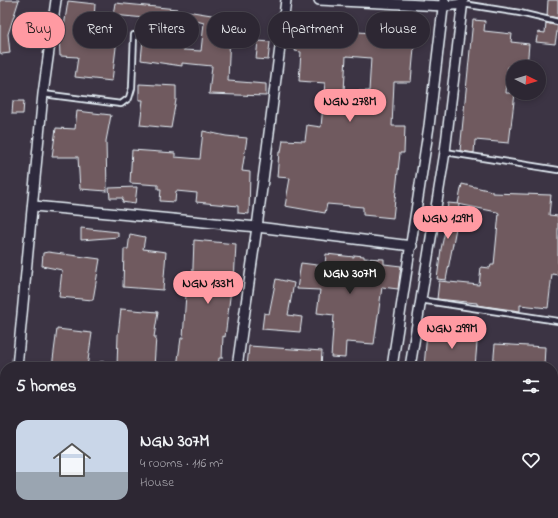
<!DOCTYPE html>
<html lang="en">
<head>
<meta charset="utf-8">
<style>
	body { margin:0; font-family:"Indie Flower",sans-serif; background:#352f3b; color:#f1f3f6; height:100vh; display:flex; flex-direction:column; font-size:15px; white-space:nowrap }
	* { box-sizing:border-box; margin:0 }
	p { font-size:13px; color:#a7a5ac }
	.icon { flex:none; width:22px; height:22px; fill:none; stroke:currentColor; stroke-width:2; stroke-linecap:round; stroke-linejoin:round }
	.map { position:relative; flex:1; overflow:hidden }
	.panel { position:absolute; left:0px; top:362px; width:558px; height:156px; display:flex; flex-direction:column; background:#2d2733; border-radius:16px 16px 0 0; box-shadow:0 2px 6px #0003,0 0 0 1px #48444e }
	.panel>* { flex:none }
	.hud { position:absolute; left:12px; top:12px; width:534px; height:36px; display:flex; gap:8px }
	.needle { width:26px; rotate:95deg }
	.tools { position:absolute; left:506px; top:60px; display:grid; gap:8px }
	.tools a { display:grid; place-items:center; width:40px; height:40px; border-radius:50%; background:#2d2733; box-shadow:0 2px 6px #0003,0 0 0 1px #48444e; font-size:20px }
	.price { position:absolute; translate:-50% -34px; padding:0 9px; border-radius:14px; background:#ff9aa2; color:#111; font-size:13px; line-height:26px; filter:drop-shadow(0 1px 2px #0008) }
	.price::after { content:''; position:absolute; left:50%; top:24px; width:12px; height:9px; margin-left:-6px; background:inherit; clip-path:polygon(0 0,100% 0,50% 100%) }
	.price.on { background:#222; color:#fff }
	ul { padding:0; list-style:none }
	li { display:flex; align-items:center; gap:12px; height:100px; padding:0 16px }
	li span { display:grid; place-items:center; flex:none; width:112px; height:80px; border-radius:12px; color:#555 }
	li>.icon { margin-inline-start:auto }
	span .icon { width:48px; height:48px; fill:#fffc; stroke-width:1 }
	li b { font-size:17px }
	h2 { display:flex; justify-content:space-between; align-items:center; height:48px; padding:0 16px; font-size:17px }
	.tag { padding:0 14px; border-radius:18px; background:#2d2733; box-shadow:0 2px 6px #0003,0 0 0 1px #48444e; font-size:14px; line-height:36px }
	.tag.on { background:#ff9aa2; color:#111 }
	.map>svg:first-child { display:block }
	.building { fill:#6f5a5e; stroke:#e8f1f8; fill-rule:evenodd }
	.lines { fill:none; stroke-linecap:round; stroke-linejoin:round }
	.lane-casing { stroke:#e8f1f8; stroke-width:8 }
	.street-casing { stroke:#e8f1f8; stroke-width:12 }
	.lane { stroke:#2f2a3d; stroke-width:4.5 }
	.street { stroke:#2f2a3d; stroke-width:9 }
</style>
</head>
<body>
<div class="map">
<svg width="558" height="518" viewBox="0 0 558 518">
	<rect width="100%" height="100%" fill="#3c3444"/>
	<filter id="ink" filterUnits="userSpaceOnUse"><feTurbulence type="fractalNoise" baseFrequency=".025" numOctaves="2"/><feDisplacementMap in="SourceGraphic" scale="8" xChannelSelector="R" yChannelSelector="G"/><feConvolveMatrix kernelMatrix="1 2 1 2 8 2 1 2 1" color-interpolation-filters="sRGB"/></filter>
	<g filter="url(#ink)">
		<g class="building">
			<path d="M0,0h19l-11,34 2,19 -8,1 -2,-1z"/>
			<path d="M548,0h10v18l-11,-2z"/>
			<path d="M68,1l27,3 -1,15 10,1 -2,17 15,2 -5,42 -37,-4 3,-20 -18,-1 -1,-23h4z"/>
			<path d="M115,3l62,6 -3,17 10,1 -1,23 18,1 3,-28 -26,-7 2,-6 44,7 -3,14 9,1 -2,49 38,3v12l-57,-2 3,-28 -30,-3v3l-41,-6 4,-42 -32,-3z"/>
			<path d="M473,20l12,1 -1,10 28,3 -1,8 18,2 -2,23h-19l-2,26h9l-6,50 -34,-3 -1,13 -14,-2z"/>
			<path d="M546,23l12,3 -3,18 -19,-2 2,-10 7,1z"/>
			<path d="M301,28l114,8 -4,46h-17l-2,44h13l-1,27h-4l-7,65 -30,-3v-8l-36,-3 -2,9 -40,-7 5,-28 -13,-1 2,-25h2l2,-12 22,1 2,-16 14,2 4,-44 -26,-2 2,-29 -6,-1zM346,56l25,2 -2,33h-25z"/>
			<path d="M258,41l12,1 -2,18 -12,-1z"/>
			<path d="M139,84l37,2v14l-5,28 -31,-3 3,-25h-4z"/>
			<path d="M13,101h11l-1,13h-11z"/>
			<path d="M77,111l34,4 -5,26 1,50 -27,-2 -2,-32h-26l4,-29 19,1z"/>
			<path d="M203,131l23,5 21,2 -5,33 8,1 -1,42 -11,-1v-7l-42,-4 1,-9 -21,-2 -1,11 -15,-1 1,-12h-3v-4l-28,-2 2,-33 43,3v4l25,2z"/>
			<path d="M462,184l30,7v2l59,2 -2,20 9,1v59l-6,-1 -4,34 -28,-3v6l-43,-6v-2l-40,-4 2,-18 40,4 2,-18 9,1 1,-3h3l5,-52 -2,-1 -39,-8z"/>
			<path d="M137,187l-2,17 -13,-2 1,-4h-13l-1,-10z"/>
			<path d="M448,203l11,1 -2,24h-1l-10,52 -9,-1 4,-30 4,-18z"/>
			<path d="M81,228l37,4v5l-37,3z"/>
			<path d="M130,234l15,3 -2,12 23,3 -3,38 -40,-3 1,-38h4z"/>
			<path d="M194,240l42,4 -2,38h-2l-7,55 -2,-1 -1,22h-3l-1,9h-41l4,-29h2l3,-44h6z"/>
			<path d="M48,252l52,7 -7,41 -34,-3 3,-27 -20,-4 1,-13z"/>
			<path d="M326,254l28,3v-2l10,1v2l20,1v5l17,2 -3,23 -16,-2 -8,57 -28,-2 -1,16 -14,-1 3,-42 -17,-2 3,-23 -23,-1 4,-26 24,3z"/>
			<path d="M276,279l18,4 -6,32 14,2 -2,15 -38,-3 2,-16 5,1z"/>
			<path d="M121,309l37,3 -4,25h2l-2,30h-37l1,-32z"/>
			<path d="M57,329l35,4 -5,34h-35z"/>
			<path d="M459,329l19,2 -3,36h-51l3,-34 31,3z"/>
			<path d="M495,344l50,3 -1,20h-51z"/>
			<path d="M249,346l73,5 -1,16h-74z"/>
		</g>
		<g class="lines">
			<defs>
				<g id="lane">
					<path d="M463,4l57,9 38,9"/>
					<path d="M43,94l78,10 8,-6 3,-10 2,-53"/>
					<path d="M445,152l113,18"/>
					<path d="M420,300l138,21"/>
					<path d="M102,367v-2"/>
				</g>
				<g id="street">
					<path d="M319,0l125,6 19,-2"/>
					<path d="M34,206l223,21 155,19"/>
					<path d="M17,367l26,-273 13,-94"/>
					<path d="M237,367l20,-140 29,-227"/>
					<path d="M392,367l37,-241 15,-126"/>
					<path d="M410,367l35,-215 18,-152"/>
					<path d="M553,481l5,1"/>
					<path d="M3,518l2,-20"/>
					<path d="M374,518l1,-5"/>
				</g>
			</defs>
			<use href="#lane" class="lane-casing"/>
			<use href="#street" class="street-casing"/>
			<use href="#lane" class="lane"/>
			<use href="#street" class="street"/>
		</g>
	</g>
</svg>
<div class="tools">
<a><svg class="needle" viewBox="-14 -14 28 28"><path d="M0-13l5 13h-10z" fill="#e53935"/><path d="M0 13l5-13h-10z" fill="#a7a5ac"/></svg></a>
</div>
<b class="price" style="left:350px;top:123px">NGN 278M</b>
<b class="price" style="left:448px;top:240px">NGN 129M</b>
<b class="price on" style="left:350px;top:295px">NGN 307M</b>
<b class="price" style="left:208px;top:305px">NGN 133M</b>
<b class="price" style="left:452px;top:350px">NGN 299M</b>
<div class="hud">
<a class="tag on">Buy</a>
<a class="tag">Rent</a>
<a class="tag">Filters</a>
<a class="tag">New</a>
<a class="tag">Apartment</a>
<a class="tag">House</a>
</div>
<section class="panel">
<h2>5 homes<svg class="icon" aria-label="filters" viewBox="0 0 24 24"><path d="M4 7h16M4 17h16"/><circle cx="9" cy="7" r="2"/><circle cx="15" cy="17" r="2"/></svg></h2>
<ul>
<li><span style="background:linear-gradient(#c9d6e8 65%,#9aa5b1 0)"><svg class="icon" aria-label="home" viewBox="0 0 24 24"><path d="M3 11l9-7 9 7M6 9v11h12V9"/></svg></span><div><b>NGN 307M</b><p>4 rooms · 116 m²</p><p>House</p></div><svg class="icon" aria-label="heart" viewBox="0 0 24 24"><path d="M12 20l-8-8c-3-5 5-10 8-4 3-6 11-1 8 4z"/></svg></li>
</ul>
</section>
</div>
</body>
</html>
